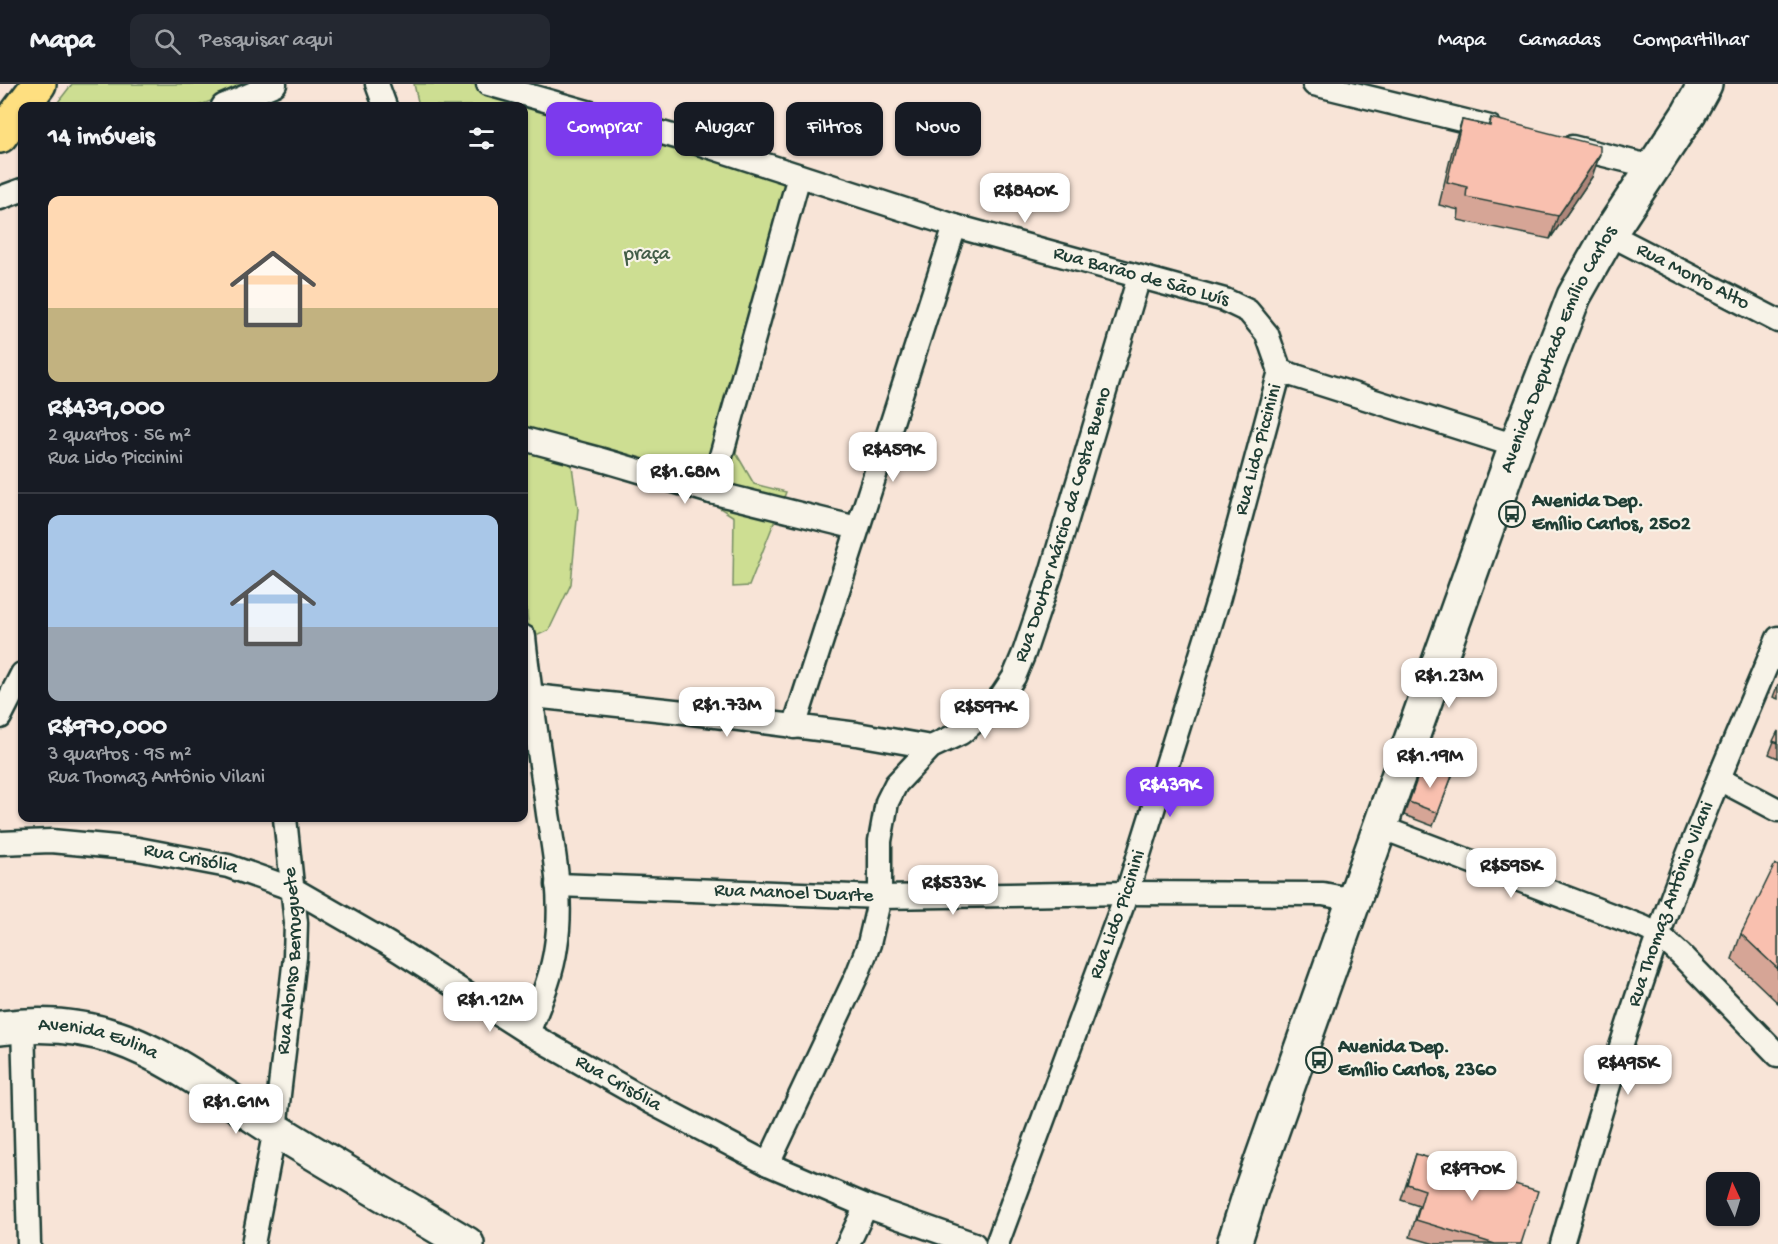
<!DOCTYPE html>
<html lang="pt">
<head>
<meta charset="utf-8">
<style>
	body { margin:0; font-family:"Gochi Hand",sans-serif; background:#242831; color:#f1f3f6; height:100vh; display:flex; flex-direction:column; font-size:22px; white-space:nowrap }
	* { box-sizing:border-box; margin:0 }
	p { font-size:20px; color:#9ea1a6 }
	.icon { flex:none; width:33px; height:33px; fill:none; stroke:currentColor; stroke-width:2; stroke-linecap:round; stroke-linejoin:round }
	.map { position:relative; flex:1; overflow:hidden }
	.side { position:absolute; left:18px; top:18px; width:510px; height:720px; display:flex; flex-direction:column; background:#171b24; border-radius:12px; box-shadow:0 2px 4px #0004 }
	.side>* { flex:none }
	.guide { position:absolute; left:546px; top:18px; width:570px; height:54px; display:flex; gap:12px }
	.needle { width:39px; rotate:356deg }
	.buttons { position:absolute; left:1706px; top:1088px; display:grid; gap:12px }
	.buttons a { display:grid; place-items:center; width:54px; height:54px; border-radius:12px; background:#171b24; box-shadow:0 2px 4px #0004; font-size:30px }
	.price { position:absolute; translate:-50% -51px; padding:0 14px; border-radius:12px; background:#fff; color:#222; font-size:20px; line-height:39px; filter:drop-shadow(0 2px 3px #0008) }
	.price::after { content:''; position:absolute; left:50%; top:36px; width:18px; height:14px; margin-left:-9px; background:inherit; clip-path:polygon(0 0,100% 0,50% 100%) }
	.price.current { background:#7c3aed; color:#fff }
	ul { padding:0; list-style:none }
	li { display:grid; align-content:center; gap:12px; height:318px; padding:0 30px }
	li+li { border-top:2px solid #363941 }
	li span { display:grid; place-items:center; height:186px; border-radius:12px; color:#555 }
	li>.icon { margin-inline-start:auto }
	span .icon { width:108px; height:108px; fill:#fffc; stroke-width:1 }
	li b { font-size:26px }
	h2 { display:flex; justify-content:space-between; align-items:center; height:72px; padding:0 30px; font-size:26px }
	.chip { padding:0 21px; border-radius:12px; background:#171b24; box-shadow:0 2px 4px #0004; font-size:21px; line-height:54px }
	.chip.current { background:#7c3aed; color:#fff }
	header { display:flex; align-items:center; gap:36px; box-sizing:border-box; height:84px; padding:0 30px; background:#171b24; border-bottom:2px solid #363941 }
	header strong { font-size:28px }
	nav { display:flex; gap:33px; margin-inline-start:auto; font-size:21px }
	.search { width:420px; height:54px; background:#242831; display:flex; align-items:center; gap:15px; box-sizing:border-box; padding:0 21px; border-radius:12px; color:#9ea1a6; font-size:22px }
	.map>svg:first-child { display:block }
	.green { fill:#cdde92; stroke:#768e63; stroke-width:1.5 }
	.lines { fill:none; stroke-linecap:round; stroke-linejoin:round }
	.street-casing { stroke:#1f3d34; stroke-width:27 }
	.secondary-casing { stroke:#1f3d34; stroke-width:38 }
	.primary-casing { stroke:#1f3d34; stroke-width:38 }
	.street { stroke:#f7f3e8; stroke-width:22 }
	.secondary { stroke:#f7f3e8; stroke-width:33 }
	.primary { stroke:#fedf80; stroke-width:33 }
	.wall { fill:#d6a596; stroke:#1f3d34; stroke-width:1.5 }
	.shaded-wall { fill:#ae867a; stroke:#1f3d34; stroke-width:1.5 }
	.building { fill:#f9c0af; stroke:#1f3d34; stroke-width:1.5 }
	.labels { text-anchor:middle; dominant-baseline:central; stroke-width:4.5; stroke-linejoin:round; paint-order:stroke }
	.park-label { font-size:20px; fill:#425d47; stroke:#f7f3e8 }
	.street-label { font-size:20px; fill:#1f3d34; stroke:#f7f3e8 }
	.poi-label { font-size:20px; font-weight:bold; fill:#1f3d34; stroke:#f7f3e8; text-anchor:start }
</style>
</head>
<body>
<header>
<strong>Mapa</strong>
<div class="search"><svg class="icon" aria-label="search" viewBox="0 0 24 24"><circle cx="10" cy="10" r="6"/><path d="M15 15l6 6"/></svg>Pesquisar aqui</div>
<nav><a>Mapa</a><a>Camadas</a><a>Compartilhar</a></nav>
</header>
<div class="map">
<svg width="1778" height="1160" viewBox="0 0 1778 1160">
	<rect width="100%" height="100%" fill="#f8e4d7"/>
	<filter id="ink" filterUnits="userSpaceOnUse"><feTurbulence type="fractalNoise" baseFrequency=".0167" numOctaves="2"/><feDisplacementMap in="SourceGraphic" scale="12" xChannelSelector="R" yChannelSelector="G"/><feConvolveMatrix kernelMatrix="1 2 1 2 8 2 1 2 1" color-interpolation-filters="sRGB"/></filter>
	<g filter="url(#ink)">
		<g class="green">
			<path d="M72,0h183l-57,22h-143z"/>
			<path d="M414,0h101l274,82 -53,287 18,31 32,8 -37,94 -16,1 1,-70 -36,-23 -127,-35 7,50 -7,75 -22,46 -19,9 -6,-49v-484h-105z"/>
		</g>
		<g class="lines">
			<defs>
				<g id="street">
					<path d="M377,0l8,22"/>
					<path id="s1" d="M488,0l213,60 254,82 270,74 23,11 19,23 13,37 236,75"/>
					<path d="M1314,0l176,43"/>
					<path d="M223,22l52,-22"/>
					<path d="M1572,63l81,20"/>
					<path d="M0,114l22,-8"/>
					<path id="s2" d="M1609,150l169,87"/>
					<path d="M524,355l75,20 112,33 146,36"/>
					<path d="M711,408l88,-316"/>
					<path d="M524,553c6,59 16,118 24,177 7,43 15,89 8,132 -4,31 -17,59 -28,87"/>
					<path d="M524,611l160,17 173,22 74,13"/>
					<path d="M0,633l22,-43"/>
					<path d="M794,643l161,-501"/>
					<path d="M1719,695l59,31"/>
					<path d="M1380,743l263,100 16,8 21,19 98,101"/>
					<path id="s3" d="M0,759l51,-2 87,8 90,17 65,23 94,54 141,90 122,69 118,62 98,42 108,38"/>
					<path id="s4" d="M557,801l323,12 247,-4 196,1 31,6"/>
					<path d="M23,941l6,219"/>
					<path id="s5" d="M768,1080l89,-189 12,-31 11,-47v-56l7,-39 9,-18 35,-37 30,-14 24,-20 17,-18 12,-18 10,-24 27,-80 88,-296"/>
					<path id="s6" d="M253,1160l22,-115 20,-172 1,-34 -11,-105"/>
					<path d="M848,1160l18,-38"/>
					<path id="s7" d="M997,1160l130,-351 92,-296 61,-226"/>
					<path id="s8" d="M1562,1160c32,-111 65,-224 105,-333 33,-92 73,-182 111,-273"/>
				</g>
				<g id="secondary">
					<path id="s9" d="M0,944c39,-5 80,-3 117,10 51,17 108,60 154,89 65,40 131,78 196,117"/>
					<path id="s10" d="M1234,1160l18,-57 102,-287 162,-454 58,-150 35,-62 80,-121 16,-29"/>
				</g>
				<path id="primary" d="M0,52l39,-52"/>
			</defs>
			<use href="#street" class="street-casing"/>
			<use href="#secondary" class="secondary-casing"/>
			<use href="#primary" class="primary-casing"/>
			<use href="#street" class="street"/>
			<use href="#secondary" class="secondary"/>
			<use href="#primary" class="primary"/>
		</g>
		<g class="wall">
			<path d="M1491,34l101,59 -42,62 -92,-19 1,-10 -20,-5 15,-62 8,-23 26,6z"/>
			<path d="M1778,600v15l-5,-2z"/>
			<path d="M1778,647v27l-9,-4z"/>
			<path d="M1422,681l30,11 -19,50 -29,-11z"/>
			<path d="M1778,782v137l-46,-44 9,-25z"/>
			<path d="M1416,1070l105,90h-86l-25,-7 9,-31 -18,-6z"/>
		</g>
		<path class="shaded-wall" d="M1600,70l-8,23 -42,62 8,-23z"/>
		<g class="building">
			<path d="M1491,34l109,28v8l-42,62 -92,-19 1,-10 -20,-5 15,-62 28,6z"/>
			<path d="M1778,647v12l-5,-2z"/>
			<path d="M1422,681l30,11 -14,37 -29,-11z"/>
			<path d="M1775,780l3,2v103l-37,-35z"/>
			<path d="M1416,1070l122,37 -17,53h-26l-79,-24 9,-30 -18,-6z"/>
		</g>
	</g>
	<defs>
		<symbol id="bus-ring" viewBox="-11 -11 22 22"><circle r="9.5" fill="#f7f3e8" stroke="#1f3d34" stroke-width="1.5"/><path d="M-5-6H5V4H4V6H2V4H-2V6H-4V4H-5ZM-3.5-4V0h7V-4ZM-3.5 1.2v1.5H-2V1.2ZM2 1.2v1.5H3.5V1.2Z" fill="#1f3d34"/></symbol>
	</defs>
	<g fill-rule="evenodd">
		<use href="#bus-ring" x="1497" y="415" width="30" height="30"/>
		<use href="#bus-ring" x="1304" y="961" width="30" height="30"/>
	</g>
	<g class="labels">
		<g class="park-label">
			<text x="647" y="171">praça</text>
		</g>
		<g class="street-label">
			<text stroke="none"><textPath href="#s1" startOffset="681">Rua Barão de São Luís</textPath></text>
			<text stroke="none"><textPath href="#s2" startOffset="94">Rua Morro Alto</textPath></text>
			<text stroke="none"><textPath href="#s10" startOffset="952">Avenida Deputado Emílio Carlos</textPath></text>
			<text stroke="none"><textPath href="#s7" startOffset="837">Rua Lido Piccinini</textPath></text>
			<text stroke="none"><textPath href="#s5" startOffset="728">Rua Doutor Márcio da Costa Bueno</textPath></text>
			<text stroke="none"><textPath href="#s3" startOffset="192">Rua Crisólia</textPath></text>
			<text stroke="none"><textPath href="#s4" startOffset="237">Rua Manoel Duarte</textPath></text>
			<text stroke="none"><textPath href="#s8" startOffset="357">Rua Thomaz Antônio Vilani</textPath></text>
			<text stroke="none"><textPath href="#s7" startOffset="351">Rua Lido Piccinini</textPath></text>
			<text stroke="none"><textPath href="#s6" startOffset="286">Rua Alonso Berruguete</textPath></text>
			<text stroke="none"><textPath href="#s9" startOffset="100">Avenida Eulina</textPath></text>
			<text stroke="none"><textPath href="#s3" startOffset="678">Rua Crisólia</textPath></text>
		</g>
		<g class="poi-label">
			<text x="1532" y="418">Avenida Dep.<tspan x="1532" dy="23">Emílio Carlos, 2502</tspan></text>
			<text x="1338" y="964">Avenida Dep.<tspan x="1338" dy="23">Emílio Carlos, 2360</tspan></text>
		</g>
	</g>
</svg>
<div class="buttons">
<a><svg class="needle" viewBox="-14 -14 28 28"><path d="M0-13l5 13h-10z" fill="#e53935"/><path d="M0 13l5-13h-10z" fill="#9ea1a6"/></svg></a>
</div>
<b class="price" style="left:1025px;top:140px">R$840K</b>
<b class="price" style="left:893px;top:399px">R$459K</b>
<b class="price" style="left:685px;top:421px">R$1.68M</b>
<b class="price" style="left:1449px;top:625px">R$1.23M</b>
<b class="price" style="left:727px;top:654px">R$1.73M</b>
<b class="price" style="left:985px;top:656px">R$597K</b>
<b class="price" style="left:1430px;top:705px">R$1.19M</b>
<b class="price current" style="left:1170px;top:734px">R$439K</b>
<b class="price" style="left:1511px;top:815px">R$595K</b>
<b class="price" style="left:953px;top:832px">R$533K</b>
<b class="price" style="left:490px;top:949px">R$1.12M</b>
<b class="price" style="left:1628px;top:1012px">R$495K</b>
<b class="price" style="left:236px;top:1051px">R$1.61M</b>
<b class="price" style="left:1472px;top:1118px">R$970K</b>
<div class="guide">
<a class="chip current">Comprar</a>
<a class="chip">Alugar</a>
<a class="chip">Filtros</a>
<a class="chip">Novo</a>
</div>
<section class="side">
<h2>14 imóveis<svg class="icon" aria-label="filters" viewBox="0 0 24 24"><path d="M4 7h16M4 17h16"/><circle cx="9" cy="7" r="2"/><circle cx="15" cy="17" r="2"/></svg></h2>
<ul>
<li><span style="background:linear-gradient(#ffd9b3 60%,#c2b280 0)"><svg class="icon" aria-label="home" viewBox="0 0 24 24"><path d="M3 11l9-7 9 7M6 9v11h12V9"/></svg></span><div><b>R$439,000</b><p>2 quartos · 56 m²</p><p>Rua Lido Piccinini</p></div></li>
<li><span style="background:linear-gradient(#a9c7e8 60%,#9aa5b1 0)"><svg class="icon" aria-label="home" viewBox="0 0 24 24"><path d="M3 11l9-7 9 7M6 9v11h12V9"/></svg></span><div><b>R$970,000</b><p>3 quartos · 95 m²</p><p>Rua Thomaz Antônio Vilani</p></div></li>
</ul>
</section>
</div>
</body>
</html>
